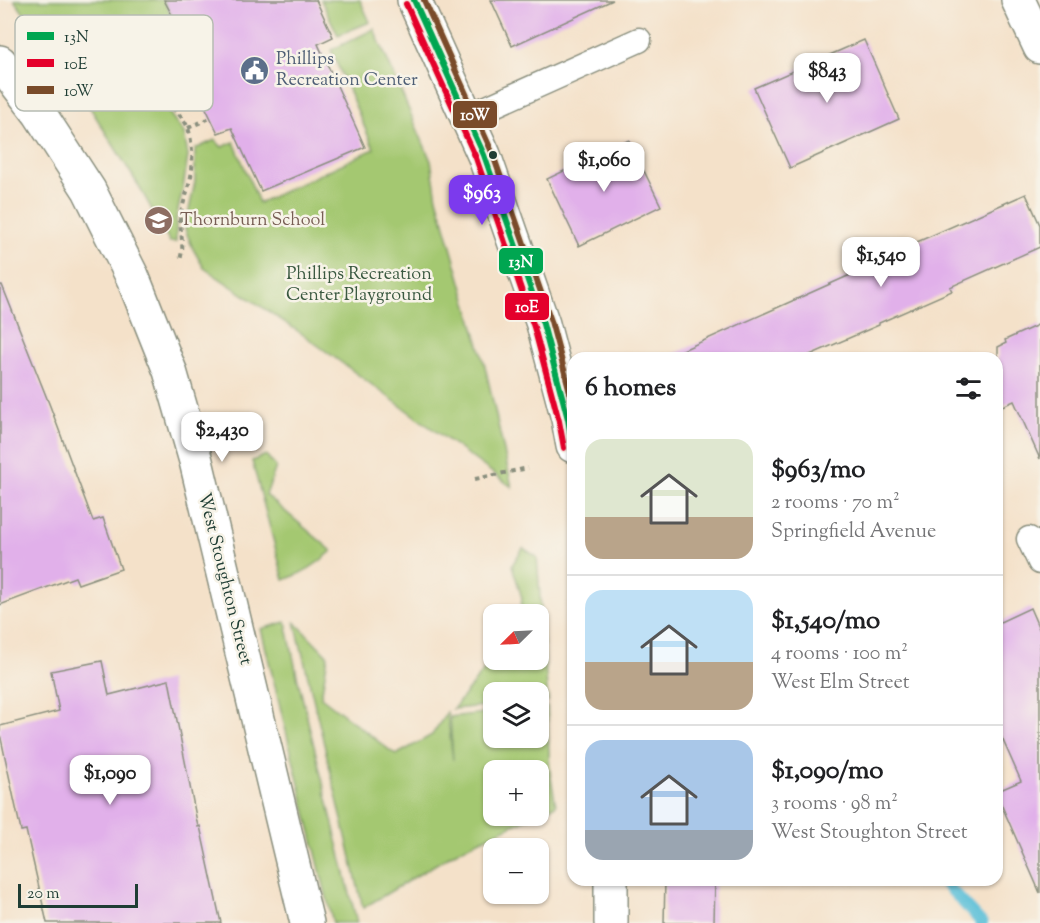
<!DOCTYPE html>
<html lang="en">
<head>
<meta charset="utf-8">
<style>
	body { margin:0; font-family:"Sorts Mill Goudy",serif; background:#f2f2f2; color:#202124; height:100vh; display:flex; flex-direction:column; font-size:22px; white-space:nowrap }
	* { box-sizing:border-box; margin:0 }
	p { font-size:20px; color:#757577 }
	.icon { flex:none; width:33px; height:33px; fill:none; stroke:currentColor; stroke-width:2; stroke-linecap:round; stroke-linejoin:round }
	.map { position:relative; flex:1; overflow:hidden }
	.sheet { position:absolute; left:567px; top:352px; width:436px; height:534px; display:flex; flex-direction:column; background:#fff; border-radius:18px; box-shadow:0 2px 4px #0004 }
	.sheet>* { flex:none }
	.needle { width:39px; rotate:246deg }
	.tools { position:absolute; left:483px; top:604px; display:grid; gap:12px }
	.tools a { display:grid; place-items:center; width:66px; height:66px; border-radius:12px; background:#fff; box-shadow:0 2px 4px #0004; font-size:30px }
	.scale { position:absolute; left:18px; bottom:15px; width:120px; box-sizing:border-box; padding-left:6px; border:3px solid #1f3d34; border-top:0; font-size:16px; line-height:21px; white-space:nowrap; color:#1f3d34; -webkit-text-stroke:4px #f7f3e8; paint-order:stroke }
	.price { position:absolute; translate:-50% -51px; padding:0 14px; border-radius:12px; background:#fff; color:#222; font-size:20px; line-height:39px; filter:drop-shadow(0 2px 3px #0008) }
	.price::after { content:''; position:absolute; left:50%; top:36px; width:18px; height:14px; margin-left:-9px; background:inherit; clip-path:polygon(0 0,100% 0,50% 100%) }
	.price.active { background:#7c3aed; color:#fff }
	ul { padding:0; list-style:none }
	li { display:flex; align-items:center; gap:18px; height:150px; padding:0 18px }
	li+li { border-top:2px solid #e0e0e0 }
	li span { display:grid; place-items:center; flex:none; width:168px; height:120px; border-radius:18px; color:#555 }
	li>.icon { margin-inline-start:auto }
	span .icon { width:72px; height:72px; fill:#fffc; stroke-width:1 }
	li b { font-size:26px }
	h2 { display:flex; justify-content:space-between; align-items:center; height:72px; padding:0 18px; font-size:26px }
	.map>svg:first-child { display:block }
	.green { fill:#a4c871; stroke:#628252; stroke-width:1.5 }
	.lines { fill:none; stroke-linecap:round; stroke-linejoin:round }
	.stream { stroke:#5abfd8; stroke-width:12 }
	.building { fill:#e1b0ea }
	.service-casing { stroke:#8a8f7e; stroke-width:27 }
	.minor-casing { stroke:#8a8f7e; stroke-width:36 }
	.tertiary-casing { stroke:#8a8f7e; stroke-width:36 }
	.path { stroke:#8a8f7e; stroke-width:4; stroke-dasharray:4.5 4.5; stroke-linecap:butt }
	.service { stroke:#fff; stroke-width:24 }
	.minor { stroke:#fff; stroke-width:33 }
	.tertiary { stroke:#fff; stroke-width:33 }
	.bus-1-casing { stroke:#f7f3e8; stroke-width:10 }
	.bus-2-casing { stroke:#f7f3e8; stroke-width:10 }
	.bus-3-casing { stroke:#f7f3e8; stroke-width:10 }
	.bus-1 { stroke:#00a651; stroke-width:6 }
	.bus-2 { stroke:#e4002b; stroke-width:6 }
	.bus-3 { stroke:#7a4b2a; stroke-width:6 }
	.bus-dot { fill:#1f3d34; stroke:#f7f3e8; stroke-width:2 }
	.labels { text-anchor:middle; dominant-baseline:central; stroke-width:5; stroke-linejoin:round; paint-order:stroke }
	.service-label { font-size:18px; fill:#4e5e75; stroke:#f7f3e8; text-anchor:start }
	.education-label { font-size:18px; fill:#785e54; stroke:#f7f3e8; text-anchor:start }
	.park-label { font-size:18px; fill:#3a5940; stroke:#f7f3e8 }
	.street-label { font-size:18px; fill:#1f3d34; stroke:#f7f3e8 }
	.key { fill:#f7f3e8; stroke:#b6bcb2; stroke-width:1.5 }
	.key-label { font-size:16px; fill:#1f3d34 }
	.line-badge { stroke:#f7f3e8; stroke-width:2 }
	.badge-label { font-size:16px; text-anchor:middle; font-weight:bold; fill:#fff }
</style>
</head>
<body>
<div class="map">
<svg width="1040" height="923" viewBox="0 0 1040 923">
	<rect width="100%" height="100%" fill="#f7f3e8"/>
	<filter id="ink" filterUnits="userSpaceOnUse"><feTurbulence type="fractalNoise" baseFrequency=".0167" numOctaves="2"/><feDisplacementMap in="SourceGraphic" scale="12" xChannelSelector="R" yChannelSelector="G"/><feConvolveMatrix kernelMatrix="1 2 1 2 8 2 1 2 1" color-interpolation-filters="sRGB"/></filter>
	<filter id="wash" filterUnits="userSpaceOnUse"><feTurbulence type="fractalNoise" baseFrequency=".008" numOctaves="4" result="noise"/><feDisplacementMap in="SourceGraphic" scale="24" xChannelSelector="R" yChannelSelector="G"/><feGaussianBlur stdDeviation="1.35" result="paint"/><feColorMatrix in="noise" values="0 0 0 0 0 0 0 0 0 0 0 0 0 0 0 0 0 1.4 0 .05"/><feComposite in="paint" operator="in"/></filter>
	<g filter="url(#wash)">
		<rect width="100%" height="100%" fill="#f4e1c9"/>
		<g class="green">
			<path d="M14,0h150l10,19 -14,7 33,73 -12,5 -22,-16 -36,-10h-23l-21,10z"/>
			<path d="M321,0h39l10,22 -32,13z"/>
			<path d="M374,29l57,132 6,37 48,168 27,121 -207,-151 -101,-68 -11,-19 -8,-20 10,-47v-33l20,-9 7,7 12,-5 25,61 115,-54 -43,-99z"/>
			<path d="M110,93l24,3 19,6 17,12 14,19 4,23 -5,32 -7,31v23h-6l-33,-59 -53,-85 13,-4z"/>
			<path d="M266,455l10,12 -10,28 66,56c-14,13 -30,23 -48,29l-32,-119z"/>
			<path d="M523,548l14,9 11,144 -9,1 -1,-9h-44l-1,12 -40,4 40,-50 45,1v-45h-18l2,-17 -10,-33z"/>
			<path d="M286,622l12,58 59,243h-24l-72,-294z"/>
			<path d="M295,622l33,34 -7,41 75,58 36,-20 15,-23 6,48 -3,-43 43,-5 1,26h44l1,-31h8l3,66 6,32 -17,9 -1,-43h-44v45h39l-72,33 -98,59z"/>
		</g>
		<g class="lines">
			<path class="stream" d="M942,880l40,43"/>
		</g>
		<g id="blocks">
			<g class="building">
				<path d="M164,0h152l17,37 -15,7 47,103 -104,44 -29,-63 -14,5 -18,-37 -7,3 -33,-73 14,-7z"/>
				<path d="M491,0h122l-101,46z"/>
				<path d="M864,40l35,79 -109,49 -36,-80z"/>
				<path d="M629,140l32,66 -82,40 -32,-67z"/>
				<path d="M1026,194l14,31v22l-90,40 2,4 -73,32v2l-76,33h-138l203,-91 -1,-3z"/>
				<path d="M0,285h2l48,121 43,115 10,-3 18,51 -43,15 -3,-7 -75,28z"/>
				<path d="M1040,324v135l-26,-58 -16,7v-61l8,-4 -1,-3z"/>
				<path d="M1030,608l10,23v262l-42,-96v-6l23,-10 -23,-52v-106z"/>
				<path d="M102,661l7,34 60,-15 29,147 2,-1 21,97h-174l-21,-93 -5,1 -21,-97v-8l59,-15 -8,-40z"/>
				<path d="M665,880h50l-1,43h-50z"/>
			</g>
		</g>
	</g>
	<g filter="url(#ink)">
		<use href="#blocks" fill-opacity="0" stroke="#8a8f7e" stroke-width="1.5"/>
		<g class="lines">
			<defs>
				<g id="service">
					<path d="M467,117l172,-77"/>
					<path d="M1029,539l11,23"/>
				</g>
				<g id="minor">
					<path d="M1018,0l22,47"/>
					<path d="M0,62l39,51 50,77 44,88 37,93 26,90 111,462"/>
				</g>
				<g id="tertiary">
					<path d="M414,0l70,155 59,169 25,95 5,27"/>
					<path d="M611,923v-43"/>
				</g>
			</defs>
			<use href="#service" class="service-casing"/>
			<use href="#minor" class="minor-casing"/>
			<use href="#tertiary" class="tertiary-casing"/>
			<g class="path">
				<path d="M78,95c21,-8 37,-7 59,-3 19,3 44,18 51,36 4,11 5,31 4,42 -2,17 -10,33 -12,50 0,7 2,15 2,23 1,6 -1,12 -2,18"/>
				<path d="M188,128l22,-10"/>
				<path d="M475,479l53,-11"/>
			</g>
			<use href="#service" class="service"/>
			<use href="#minor" class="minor"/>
			<use href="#tertiary" class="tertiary"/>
			<defs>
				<path id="bus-1" d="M414,0l70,155 59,169 25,95 5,27"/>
				<path id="bus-2" d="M406,4l70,154 58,169 25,94 5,27"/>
				<path id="bus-3" d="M424,0l68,152 59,169 22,82"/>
			</defs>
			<use href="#bus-1" class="bus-1-casing"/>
			<use href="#bus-2" class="bus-2-casing"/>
			<use href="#bus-3" class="bus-3-casing"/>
			<use href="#bus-1" class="bus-1"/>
			<use href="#bus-2" class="bus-2"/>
			<use href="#bus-3" class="bus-3"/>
		</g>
	</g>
	<defs>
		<symbol id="civic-disc" viewBox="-11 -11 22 22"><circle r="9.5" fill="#5c6f8a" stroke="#f7f3e8"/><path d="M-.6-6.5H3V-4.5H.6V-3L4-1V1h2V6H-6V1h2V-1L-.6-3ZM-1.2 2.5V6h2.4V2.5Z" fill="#fff"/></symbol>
		<symbol id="school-disc" viewBox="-11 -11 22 22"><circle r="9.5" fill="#8d6e63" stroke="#f7f3e8"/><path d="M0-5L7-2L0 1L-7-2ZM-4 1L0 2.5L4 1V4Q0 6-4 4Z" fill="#fff"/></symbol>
	</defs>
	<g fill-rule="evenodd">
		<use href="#civic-disc" x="238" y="54" width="33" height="33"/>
		<use href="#school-disc" x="142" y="204" width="33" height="33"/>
	</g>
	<circle class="bus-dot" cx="493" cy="155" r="5"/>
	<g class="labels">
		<g class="service-label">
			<text x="276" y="60">Phillips<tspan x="276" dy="21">Recreation Center</tspan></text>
		</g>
		<g class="education-label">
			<text x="180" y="221">Thornburn School</text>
		</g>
		<g class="park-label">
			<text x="359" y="275">Phillips Recreation<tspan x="359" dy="21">Center Playground</tspan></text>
		</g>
		<g class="street-label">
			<text transform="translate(224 579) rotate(76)">West Stoughton Street</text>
		</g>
	</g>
	<rect x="15" y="15" width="198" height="96" rx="9" class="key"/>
	<rect x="27" y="32" width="27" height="8" fill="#00a651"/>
	<rect x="27" y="59" width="27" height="8" fill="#e4002b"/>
	<rect x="27" y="86" width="27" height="8" fill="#7a4b2a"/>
	<g class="key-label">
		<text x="64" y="42">13N</text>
		<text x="64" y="69">10E</text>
		<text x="64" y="96">10W</text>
	</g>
	<g class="line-badge">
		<rect x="452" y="100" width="46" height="29" rx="6" fill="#7a4b2a"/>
		<rect x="498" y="247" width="46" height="28" rx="6" fill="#00a651"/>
		<rect x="504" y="292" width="46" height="29" rx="6" fill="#e4002b"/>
	</g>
	<g class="badge-label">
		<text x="475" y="120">10W</text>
		<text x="521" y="267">13N</text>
		<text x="527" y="312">10E</text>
	</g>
</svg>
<div class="tools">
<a><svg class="needle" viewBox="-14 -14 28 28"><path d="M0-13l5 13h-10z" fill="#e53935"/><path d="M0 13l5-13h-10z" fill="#757577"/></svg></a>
<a><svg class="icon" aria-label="layers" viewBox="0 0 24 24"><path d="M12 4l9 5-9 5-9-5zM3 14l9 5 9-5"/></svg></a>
<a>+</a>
<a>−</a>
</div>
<div class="scale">20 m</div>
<b class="price" style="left:827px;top:104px">$843</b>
<b class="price" style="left:604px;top:193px">$1,060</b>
<b class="price active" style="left:482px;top:226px">$963</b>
<b class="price" style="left:881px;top:288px">$1,540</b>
<b class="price" style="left:222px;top:463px">$2,430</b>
<b class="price" style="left:110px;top:806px">$1,090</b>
<section class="sheet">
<h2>6 homes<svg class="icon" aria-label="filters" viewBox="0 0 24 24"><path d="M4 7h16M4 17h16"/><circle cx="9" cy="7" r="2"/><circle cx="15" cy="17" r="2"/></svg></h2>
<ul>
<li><span style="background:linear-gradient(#dfe7d0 65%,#b9a48a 0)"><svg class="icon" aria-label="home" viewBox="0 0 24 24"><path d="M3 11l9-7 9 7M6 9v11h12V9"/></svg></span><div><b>$963/mo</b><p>2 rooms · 70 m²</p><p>Springfield Avenue</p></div></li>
<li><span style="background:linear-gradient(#bfe0f5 60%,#b9a48a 0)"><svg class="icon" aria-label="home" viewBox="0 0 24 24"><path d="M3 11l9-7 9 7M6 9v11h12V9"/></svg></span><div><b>$1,540/mo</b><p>4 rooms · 100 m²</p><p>West Elm Street</p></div></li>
<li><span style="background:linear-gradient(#a9c7e8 75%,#9aa5b1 0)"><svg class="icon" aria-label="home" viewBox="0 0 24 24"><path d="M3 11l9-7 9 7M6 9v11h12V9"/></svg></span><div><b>$1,090/mo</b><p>3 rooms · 98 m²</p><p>West Stoughton Street</p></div></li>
</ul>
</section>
</div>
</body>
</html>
